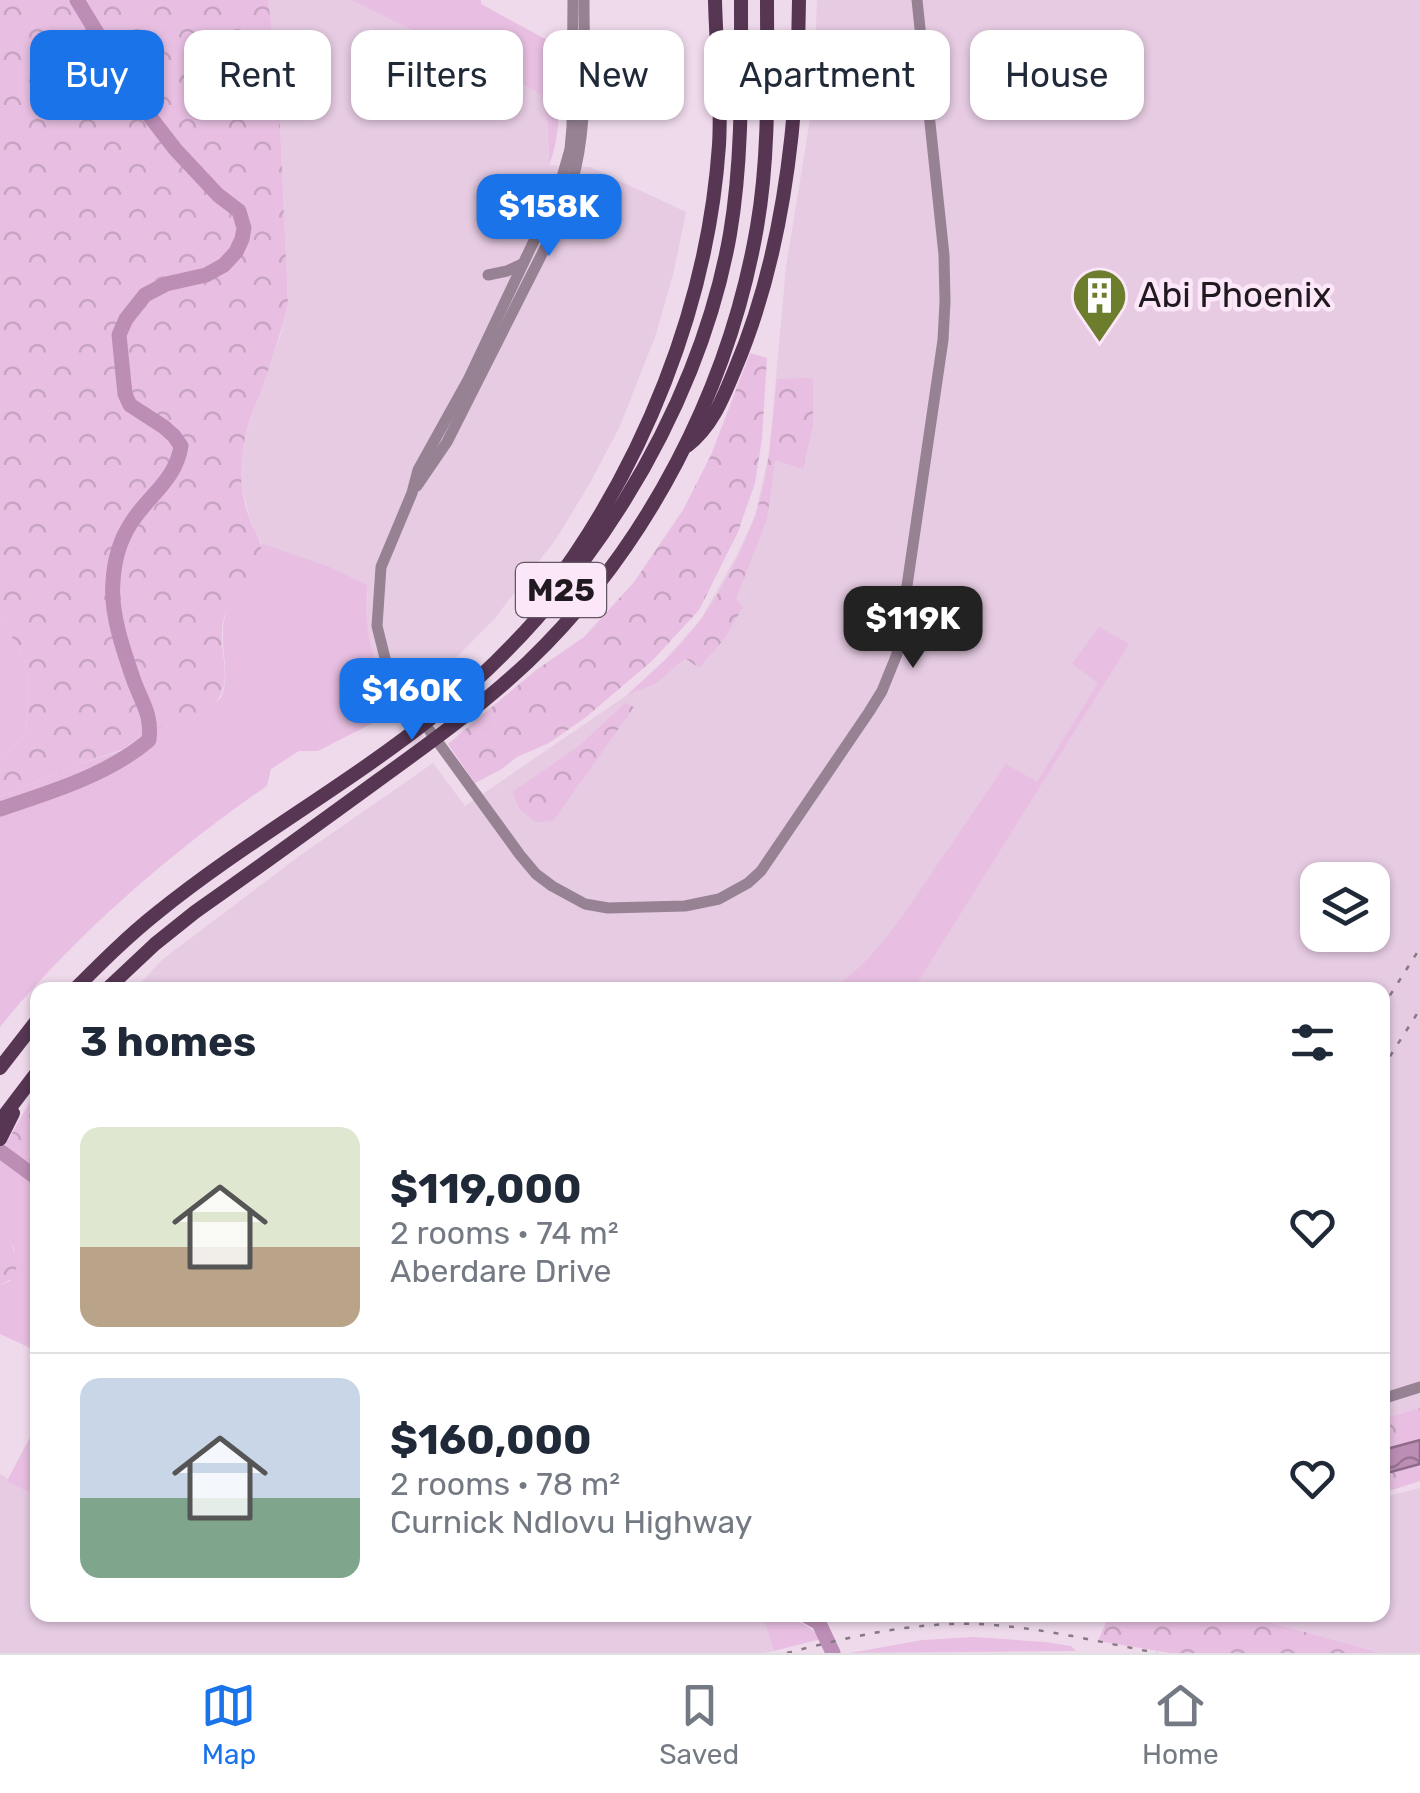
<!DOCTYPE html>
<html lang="en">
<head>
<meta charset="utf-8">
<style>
	body { margin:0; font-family:Rubik,sans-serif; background:#f2f2f3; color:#1f2937; height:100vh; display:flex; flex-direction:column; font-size:38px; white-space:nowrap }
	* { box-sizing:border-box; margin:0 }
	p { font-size:32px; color:#747a83 }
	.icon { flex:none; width:55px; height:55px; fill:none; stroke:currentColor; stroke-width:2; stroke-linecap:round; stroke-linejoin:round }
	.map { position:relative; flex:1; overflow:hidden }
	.details { position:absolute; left:30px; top:982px; width:1360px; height:640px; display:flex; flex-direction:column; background:#fff; border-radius:20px; box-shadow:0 2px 8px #0004 }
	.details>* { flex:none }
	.banner { position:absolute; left:30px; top:30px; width:1360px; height:90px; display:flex; gap:20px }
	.controls { position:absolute; left:1300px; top:862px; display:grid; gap:20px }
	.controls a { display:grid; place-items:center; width:90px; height:90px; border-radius:20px; background:#fff; box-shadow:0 2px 8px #0004; font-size:50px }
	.price { position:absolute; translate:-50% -85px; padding:0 22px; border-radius:20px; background:#1a73e8; color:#fff; font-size:32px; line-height:65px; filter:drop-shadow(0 2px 5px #0008) }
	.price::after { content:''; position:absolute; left:50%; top:60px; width:30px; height:22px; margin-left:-15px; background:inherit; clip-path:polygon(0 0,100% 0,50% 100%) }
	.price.on { background:#222; color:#fff }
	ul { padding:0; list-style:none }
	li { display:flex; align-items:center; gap:30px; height:250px; padding:0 50px }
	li+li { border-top:2px solid #e0e1e3 }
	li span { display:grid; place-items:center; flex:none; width:280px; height:200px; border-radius:20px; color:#555 }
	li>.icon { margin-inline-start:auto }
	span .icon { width:120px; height:120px; fill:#fffc; stroke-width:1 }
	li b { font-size:42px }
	h2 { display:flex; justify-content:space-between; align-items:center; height:120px; padding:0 50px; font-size:42px }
	.tag { padding:0 35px; border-radius:20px; background:#fff; box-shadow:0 2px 8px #0004; font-size:35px; line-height:90px }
	.tag.on { background:#1a73e8; color:#fff }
	.tab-bar { display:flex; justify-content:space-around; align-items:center; height:140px; border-top:2px solid #e0e1e3; background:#fff; font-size:28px; color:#747a83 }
	.tab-bar a { display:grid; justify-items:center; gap:5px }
	.tab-bar .on { color:#1a73e8 }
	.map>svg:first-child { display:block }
	.built { fill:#e6cbe2; fill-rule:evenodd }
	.grass { fill:#e8bfe2 }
	.forest { fill:url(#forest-crowns) }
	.water { fill:url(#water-waves); stroke:#8e6b89; stroke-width:2.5 }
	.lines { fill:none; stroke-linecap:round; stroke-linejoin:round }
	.river { stroke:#bc8eb6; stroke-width:15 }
	.minor { stroke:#968293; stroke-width:11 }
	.major { stroke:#573653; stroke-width:14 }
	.rail { stroke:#867884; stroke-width:2.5; stroke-dasharray:5 10; stroke-linecap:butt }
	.labels { text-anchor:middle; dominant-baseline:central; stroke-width:9; stroke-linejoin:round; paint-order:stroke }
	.shield { fill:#fce7f9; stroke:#635761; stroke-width:2.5 }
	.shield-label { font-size:32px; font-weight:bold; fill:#211920 }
	.poi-label { font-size:35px; fill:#211920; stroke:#fce7f9; text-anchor:start }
</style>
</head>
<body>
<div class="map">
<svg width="1420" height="1653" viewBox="0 0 1420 1653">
	<defs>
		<pattern id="forest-crowns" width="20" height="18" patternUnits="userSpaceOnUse" patternTransform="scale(2.5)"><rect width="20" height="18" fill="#e8bfe2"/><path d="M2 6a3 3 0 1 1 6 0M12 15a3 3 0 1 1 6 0" fill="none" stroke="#c7a4c2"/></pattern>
		<pattern id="water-waves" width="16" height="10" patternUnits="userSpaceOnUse" patternTransform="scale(2.5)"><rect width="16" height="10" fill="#bc8eb6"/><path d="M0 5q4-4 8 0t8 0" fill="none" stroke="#987394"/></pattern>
	</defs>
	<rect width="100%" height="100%" fill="#efdaec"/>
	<g class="built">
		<path d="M268,0h83l87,43 23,3 80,49 7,29 1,41 41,2 96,45 -13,63 -18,62 -35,89 -30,57 -34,56 -61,79 -46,47 -49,44 -14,-22 -15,-36 -5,-26 2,-40 -40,-19 -67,-23 -12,-27 -7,-28 -2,-21 4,-29 36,-102 8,-32 -10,-227z"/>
		<path d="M817,0h603v1408l-37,11 -1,-429h-1248l29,-31 135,-102 135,-94 32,43 162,-111 38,-35 36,-41 36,-64 18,-39 14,-62 17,-187 27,-166zM1318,880h54v55h-54z"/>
		<path d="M0,1474l31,19 6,-12 1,134h719l6,3 11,33 -10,2h-764z"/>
		<path d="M1420,1488v165h-39l-137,-38h138l1,-118z"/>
	</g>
	<g class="grass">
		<path d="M351,0h130v4l77,42c0,39 6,82 -9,119l-1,-41 -7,-29 -80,-49 -23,-3z"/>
		<path d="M261,543l67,23 40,19c-6,47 6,85 32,124l-82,42h-19l-28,18 -4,17c-95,65 -194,151 -267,241v-230l77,-32 47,-15 22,-18 23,-8 33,-2c3,-4 5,-9 8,-14 2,-1 10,-9 11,-11 12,-25 -6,-58 6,-86 11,-26 35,-37 34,-68z"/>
		<path d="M0,615l24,44 5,31 -3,43 -26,29z"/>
		<path d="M1099,627l30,17 -216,346h-103l15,-8 9,6c44,-31 72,-77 101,-120 24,-35 48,-70 71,-104l31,18 61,-99 -26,-19z"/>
		<path d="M7,1142l30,24v185l-37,-17v-49l10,-4 6,-10 -2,-23 -14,-20v-72z"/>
		<path d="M37,1424v57l-6,12 -24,-12z"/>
		<path d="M757,1615c25,0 48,4 64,24l-47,12 -11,-33z"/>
		<path d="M974,1637l71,5 26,4 5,5 -226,2 72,-13z"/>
	</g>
	<g class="forest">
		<path d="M0,0h268l10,77 10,227c-7,29 -17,58 -27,87 -6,16 -14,33 -17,51 -5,25 -4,50 5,75 4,12 13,22 12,35 -1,25 -29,42 -37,66 -9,30 13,61 -10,87 -5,5 -8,14 -14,18 -5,4 -15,6 -21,8l-10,-7 -23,8 -22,17 -47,16 -77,32v-35l26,-29 3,-43 -5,-31 -24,-44z"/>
		<path d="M750,353l17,5 -5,81 -7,44 -17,49 -39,78 -46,50 -68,58 -36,25 -32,14 -15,12 -27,14 -27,-39 88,-74 48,-33 50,-55 49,-72 28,-55z"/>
		<path d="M813,378v47l-10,44 -28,-9 -8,59 -31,79 7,9 -19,32 -25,29 -14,-10 -28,25 -30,12c26,-24 54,-48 75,-77 21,-30 41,-68 53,-102 15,-44 17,-91 22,-137z"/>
		<path d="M625,703l9,4 -81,114 -17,1 -16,-12 -8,-18 67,-46z"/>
		<path d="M37,1089v37l-6,12 6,6v22l-30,-24z"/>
		<path d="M0,1228c13,15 19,29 15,49l-15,8z"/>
		<path d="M1420,1408v32l-37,10 -1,-31z"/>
		<path d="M1420,1464v17l-37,12 -1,-19z"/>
		<path d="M1109,1615h135l137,38h-211l-72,-12z"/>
	</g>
	<path class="water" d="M1420,1440v24l-37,10v-24z"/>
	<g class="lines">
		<g class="river">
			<path d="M0,809c49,-16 110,-35 149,-69 3,-26 -7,-37 -15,-59 -10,-29 -24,-68 -21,-99 1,-20 7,-42 18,-59 17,-27 45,-43 50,-77l-7,-10 -10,-9 -34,-22 -5,-11 -6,-59 7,-16 19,-24 21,-11 40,-9 18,-10 12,-13 6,-13 2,-11 -5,-17 -21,-16 -43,-46 -34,-44 -64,-105"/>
			<path d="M0,1151l38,28"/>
			<path d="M805,1615l14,8 14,30"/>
		</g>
		<g class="minor">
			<path d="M573,0l-1,127 -2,22 -11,39 -91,192 -50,90 -6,23 -31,74 -4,59 9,36 12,25 122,168 16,19 16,12 33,18 23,4 77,-2 34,-7 29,-16 13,-12 108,-159 13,-21 15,-37 46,-314 2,-38 -1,-47 -27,-255"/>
			<path d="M488,275l19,-4 15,-7"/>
			<path d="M417,486l30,-44 105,-208c9,-22 19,-44 24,-67 12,-54 8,-112 8,-167"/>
			<path d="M1382,1399l38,-12"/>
		</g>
		<g class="major">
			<path d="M687,446c25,-19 36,-48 48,-77 48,-113 63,-247 64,-369"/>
			<path d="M546,595c97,-128 162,-289 173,-450 3,-48 -3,-97 -4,-145"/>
			<path d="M74,990c27,-27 54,-54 83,-77 89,-72 189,-127 278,-198 144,-113 263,-299 295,-481 13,-77 11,-156 11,-234"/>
			<path d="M106,990l49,-46 40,-32c60,-42 119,-85 178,-128 54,-39 107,-77 155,-122 119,-114 201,-273 229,-435 13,-75 10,-151 10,-227"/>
			<path d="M0,1068l38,-49"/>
			<path d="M0,1121l38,-50"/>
			<path d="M0,1139l13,-26"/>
		</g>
		<g class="rail">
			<path d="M1382,1008l38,-60"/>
			<path d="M1382,1069l38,-60"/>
			<path d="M787,1653c62,-16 125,-31 189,-29 59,2 123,18 181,29"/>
		</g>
	</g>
	<defs>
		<symbol id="building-pin" viewBox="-11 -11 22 30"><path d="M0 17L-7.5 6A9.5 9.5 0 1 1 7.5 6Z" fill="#6c7e2e" stroke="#fce7f9"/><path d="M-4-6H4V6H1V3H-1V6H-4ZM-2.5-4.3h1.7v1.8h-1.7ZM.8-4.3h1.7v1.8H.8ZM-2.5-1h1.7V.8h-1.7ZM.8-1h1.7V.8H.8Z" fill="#fff"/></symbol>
	</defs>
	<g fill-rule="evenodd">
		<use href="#building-pin" x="1068" y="264" width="63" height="86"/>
	</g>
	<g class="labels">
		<rect class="shield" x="516" y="563" width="90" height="54" rx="8"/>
		<g class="shield-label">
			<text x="561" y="590">M25</text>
		</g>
		<g class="poi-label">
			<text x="1138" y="295">Abi Phoenix</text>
		</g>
	</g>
</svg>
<div class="controls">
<a><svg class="icon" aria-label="layers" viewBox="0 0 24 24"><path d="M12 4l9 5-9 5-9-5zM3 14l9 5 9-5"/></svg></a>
</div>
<b class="price" style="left:549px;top:259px">$158K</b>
<b class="price on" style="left:913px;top:671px">$119K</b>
<b class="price" style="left:412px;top:743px">$160K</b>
<div class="banner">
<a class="tag on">Buy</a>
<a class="tag">Rent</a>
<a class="tag">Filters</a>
<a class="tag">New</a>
<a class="tag">Apartment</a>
<a class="tag">House</a>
</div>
<section class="details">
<h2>3 homes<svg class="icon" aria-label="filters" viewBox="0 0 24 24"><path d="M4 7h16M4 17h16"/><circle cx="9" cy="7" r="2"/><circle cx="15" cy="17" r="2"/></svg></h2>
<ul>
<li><span style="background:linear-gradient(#dfe7d0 60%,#b9a48a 0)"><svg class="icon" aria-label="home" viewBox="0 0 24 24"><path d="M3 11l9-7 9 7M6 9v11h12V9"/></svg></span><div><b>$119,000</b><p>2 rooms · 74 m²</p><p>Aberdare Drive</p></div><svg class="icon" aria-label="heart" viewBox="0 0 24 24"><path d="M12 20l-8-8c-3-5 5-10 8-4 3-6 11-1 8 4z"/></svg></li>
<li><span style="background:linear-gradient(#c9d6e8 60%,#7fa58c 0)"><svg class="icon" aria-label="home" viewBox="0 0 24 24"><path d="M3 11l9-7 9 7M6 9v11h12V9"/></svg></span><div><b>$160,000</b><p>2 rooms · 78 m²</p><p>Curnick Ndlovu Highway</p></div><svg class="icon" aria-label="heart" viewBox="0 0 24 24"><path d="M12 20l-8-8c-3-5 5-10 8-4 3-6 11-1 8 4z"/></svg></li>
</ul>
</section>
</div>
<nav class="tab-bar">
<a class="on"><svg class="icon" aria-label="map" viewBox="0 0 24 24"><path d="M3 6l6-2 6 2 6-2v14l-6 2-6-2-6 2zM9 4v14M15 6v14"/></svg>Map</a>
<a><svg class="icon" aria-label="saved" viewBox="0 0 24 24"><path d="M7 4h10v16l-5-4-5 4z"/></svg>Saved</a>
<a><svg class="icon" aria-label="home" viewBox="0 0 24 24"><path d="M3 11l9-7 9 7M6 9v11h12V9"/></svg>Home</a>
</nav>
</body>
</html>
